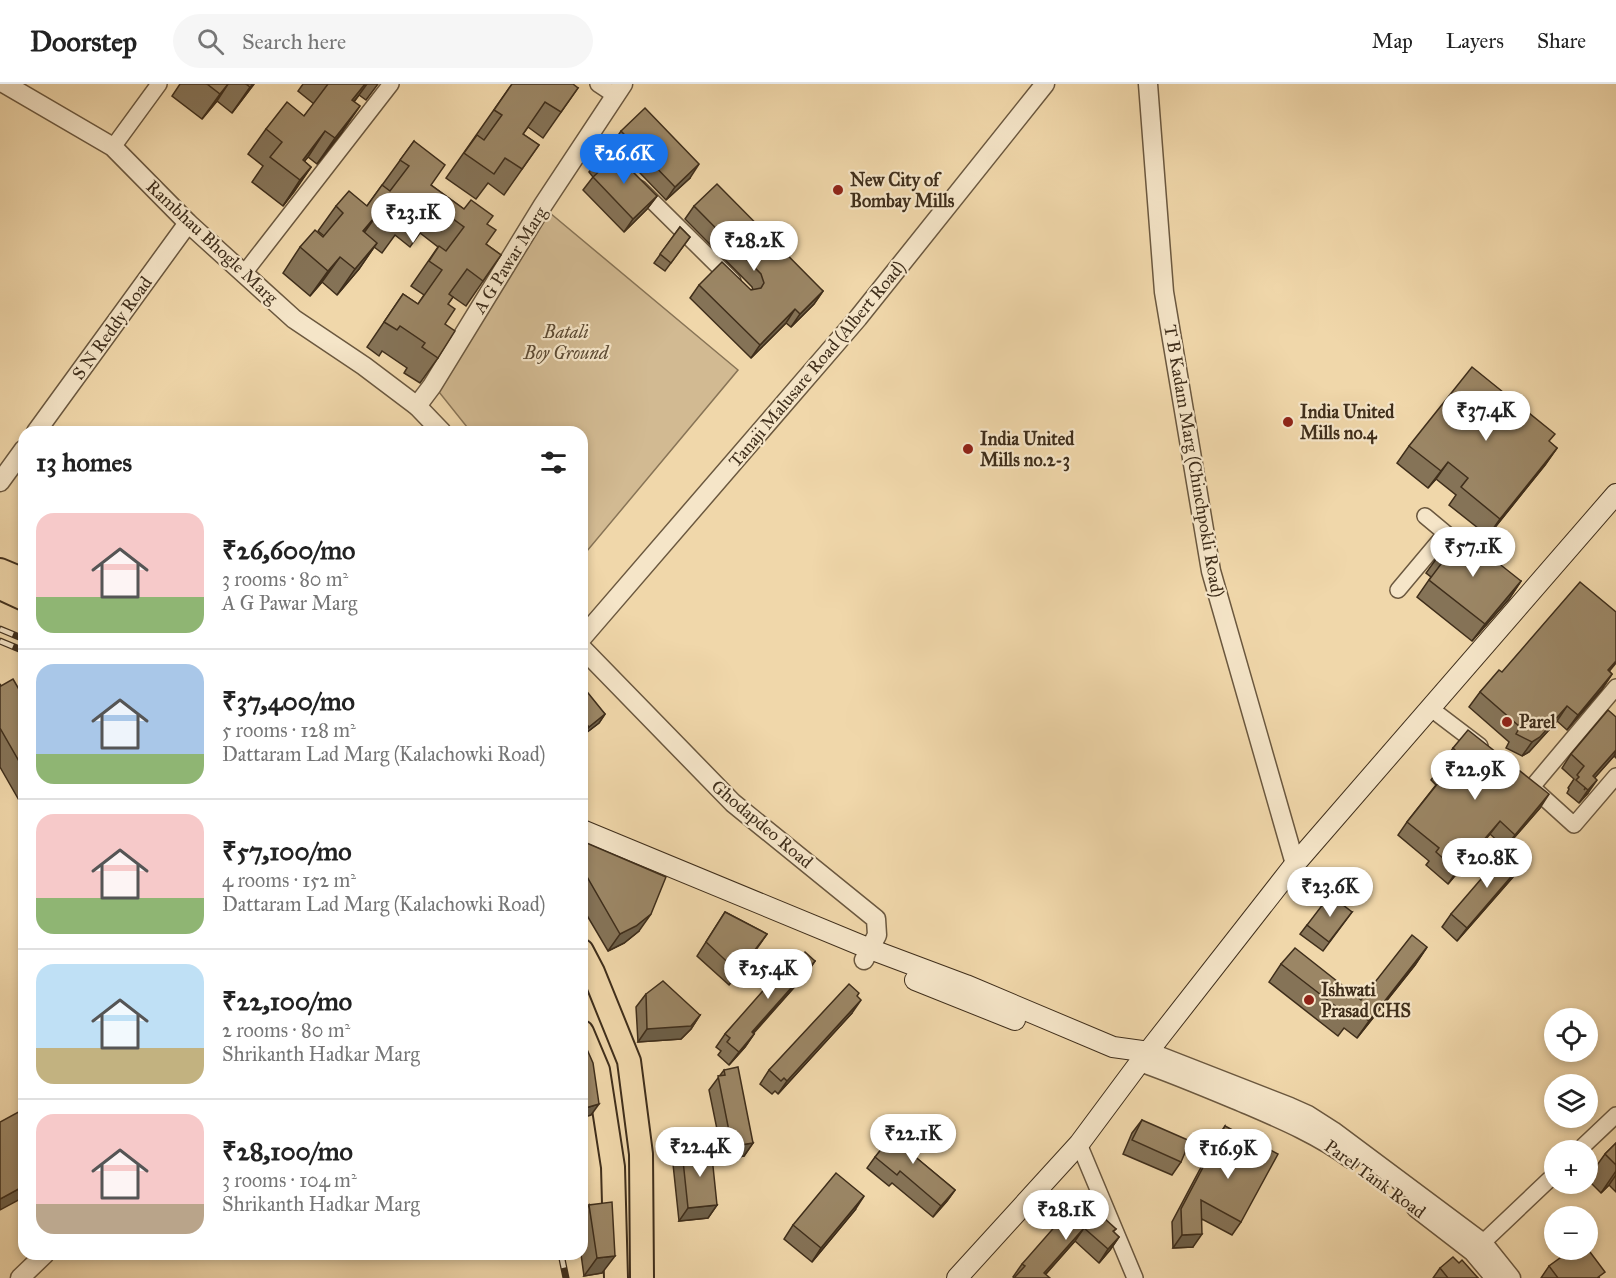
<!DOCTYPE html>
<html lang="en">
<head>
<meta charset="utf-8">
<style>
	body { margin:0; font-family:"IM FELL Great Primer",serif; background:#f6f6f6; color:#222; height:100vh; display:flex; flex-direction:column; font-size:22px; white-space:nowrap }
	* { box-sizing:border-box; margin:0 }
	p { font-size:20px; color:#767676 }
	.icon { flex:none; width:33px; height:33px; fill:none; stroke:currentColor; stroke-width:2; stroke-linecap:round; stroke-linejoin:round }
	.map { position:relative; flex:1; overflow:hidden }
	.drawer { position:absolute; left:18px; top:342px; width:570px; height:834px; display:flex; flex-direction:column; background:#fff; border-radius:18px; box-shadow:0 3px 9px #0003 }
	.drawer>* { flex:none }
	.tools { position:absolute; left:1544px; top:924px; display:grid; gap:12px }
	.tools a { display:grid; place-items:center; width:54px; height:54px; border-radius:50%; background:#fff; box-shadow:0 3px 9px #0003; font-size:30px }
	.price { position:absolute; translate:-50% -51px; padding:0 14px; border-radius:21px; background:#fff; color:#222; font-size:20px; line-height:39px; filter:drop-shadow(0 2px 3px #0008) }
	.price::after { content:''; position:absolute; left:50%; top:36px; width:18px; height:14px; margin-left:-9px; background:inherit; clip-path:polygon(0 0,100% 0,50% 100%) }
	.price.current { background:#1a73e8; color:#fff }
	ul { padding:0; list-style:none }
	li { display:flex; align-items:center; gap:18px; height:150px; padding:0 18px }
	li+li { border-top:2px solid #e0e0e0 }
	li span { display:grid; place-items:center; flex:none; width:168px; height:120px; border-radius:18px; color:#555 }
	li>.icon { margin-inline-start:auto }
	span .icon { width:72px; height:72px; fill:#fffc; stroke-width:1 }
	li b { font-size:26px }
	h2 { display:flex; justify-content:space-between; align-items:center; height:72px; padding:0 18px; font-size:26px }
	header { display:flex; align-items:center; gap:36px; box-sizing:border-box; height:84px; padding:0 30px; background:#fff; border-bottom:2px solid #e0e0e0 }
	header strong { font-size:28px }
	nav { display:flex; gap:33px; margin-inline-start:auto; font-size:21px }
	.search { width:420px; height:54px; background:#f6f6f6; display:flex; align-items:center; gap:15px; box-sizing:border-box; padding:0 21px; border-radius:33px; color:#767676; font-size:22px }
	.map>svg:first-child { display:block }
	.green { fill:#d2ba92; stroke:#887456; stroke-width:1.5 }
	.lines { fill:none; stroke-linecap:round; stroke-linejoin:round }
	.minor-casing { stroke:#6b583f; stroke-width:18 }
	.tertiary-casing { stroke:#6b583f; stroke-width:21 }
	.secondary-casing { stroke:#3f2e1b; stroke-width:22 }
	.primary-casing { stroke:#3f2e1b; stroke-width:26 }
	.minor { stroke:#f5e5c8; stroke-width:15 }
	.tertiary { stroke:#f5e5c8; stroke-width:18 }
	.secondary { stroke:#f5e5c8; stroke-width:20 }
	.primary { stroke:#f0d7aa; stroke-width:22 }
	.rail-casing { stroke:#3f2e1b; stroke-width:7 }
	.rail { stroke:#f5e5c8; stroke-width:4.5; stroke-dasharray:14; stroke-linecap:butt }
	.wall { fill:#857357; stroke:#3f2e1b; stroke-width:1.5 }
	.shaded-wall { fill:#6c5e47; stroke:#3f2e1b; stroke-width:1.5 }
	.building { fill:#9b8665; stroke:#3f2e1b; stroke-width:1.5 }
	.poi-dot { fill:#8f2418; stroke:#f5e5c8; stroke-width:2 }
	.labels { text-anchor:middle; dominant-baseline:central; stroke-width:4.5; stroke-linejoin:round; paint-order:stroke }
	.poi-label { font-size:18px; font-weight:bold; fill:#3f2e1b; stroke:#f5e5c8; text-anchor:start }
	.street-label { font-size:18px; fill:#3f2e1b; stroke:#f5e5c8 }
	.park-label { font-size:18px; font-style:italic; fill:#5c4a33; stroke:#f5e5c8 }
</style>
</head>
<body>
<header>
<strong>Doorstep</strong>
<div class="search"><svg class="icon" aria-label="search" viewBox="0 0 24 24"><circle cx="10" cy="10" r="6"/><path d="M15 15l6 6"/></svg>Search here</div>
<nav><a>Map</a><a>Layers</a><a>Share</a></nav>
</header>
<div class="map">
<svg width="1616" height="1194" viewBox="0 0 1616 1194">
	<rect width="100%" height="100%" fill="#f0d7aa"/>
	<filter id="stains"><feTurbulence type="fractalNoise" baseFrequency=".00333" numOctaves="4"/><feColorMatrix values="0 0 0 0 .2 0 0 0 0 .09 0 0 0 0 .02 0 0 0 .5 -.17"/></filter>
	<radialGradient id="worn" r=".72"><stop offset=".6" stop-color="#630" stop-opacity="0"/><stop offset="1" stop-color="#630" stop-opacity=".3"/></radialGradient>
	<path class="green" d="M544,124l194,162 -156,187v-125h-111l-36,-45z"/>
	<g class="lines">
		<defs>
			<g id="minor">
				<path d="M598,0l18,12"/>
				<path d="M589,52l29,30"/>
				<path d="M113,63l46,-63"/>
				<path d="M639,104l94,93"/>
				<path d="M245,188l146,-188"/>
				<path d="M1425,432l42,35"/>
				<path d="M1398,506l47,-56"/>
				<path d="M1430,624l50,38"/>
				<path d="M1532,703l42,38 42,-49"/>
				<path d="M1532,703l84,-100"/>
				<path d="M1079,1060l56,134"/>
				<path d="M1579,1066l37,-35"/>
				<path d="M1476,1165l78,-74"/>
			</g>
			<g id="tertiary">
				<path d="M5,0l108,63 75,76 106,96 70,47 53,40 25,26"/>
				<path d="M1148,0l16,208 47,279 84,293"/>
				<path d="M417,322l15,-20 111,-181 80,-121"/>
				<path d="M36,348l152,-209"/>
				<path d="M0,398l24,-33"/>
				<path d="M582,554l276,-320 187,-234"/>
				<path d="M582,564l151,155 143,116 1,16 -13,25"/>
				<path d="M1149,968l141,55 18,8 25,16 150,112 28,35"/>
				<path d="M1140,978c37,13 72,28 108,43 35,15 72,31 103,54"/>
				<path d="M1416,1124l57,44 22,26"/>
				<path d="M20,1194l25,-24"/>
			</g>
			<g id="secondary">
				<path d="M582,746l288,119 96,36 147,62 36,5"/>
				<path d="M915,896l100,40"/>
				<path d="M957,1194l122,-134 61,-82 155,-198 321,-370"/>
			</g>
			<g id="primary">
				<path d="M0,486l24,10"/>
				<path d="M0,504l24,11"/>
				<path d="M582,867l11,21 36,89 12,93 1,124"/>
				<path d="M582,948l16,38 15,97 3,111"/>
			</g>
		</defs>
		<use href="#minor" class="minor-casing"/>
		<use href="#tertiary" class="tertiary-casing"/>
		<use href="#secondary" class="secondary-casing"/>
		<use href="#primary" class="primary-casing"/>
		<use href="#minor" class="minor"/>
		<use href="#tertiary" class="tertiary"/>
		<use href="#secondary" class="secondary"/>
		<use href="#primary" class="primary"/>
		<defs>
			<g id="rail">
				<path d="M0,545l24,10"/>
				<path d="M0,557l24,10"/>
				<path d="M561,1170l5,24"/>
			</g>
		</defs>
		<use href="#rail" class="rail-casing"/>
		<use href="#rail" class="rail"/>
	</g>
	<g class="wall">
		<path d="M180,0h74l-22,29 -15,-12 -15,18 -30,-23z"/>
		<path d="M303,0h75l-12,16 -7,-5 -5,7 -12,30 -25,32 -9,-7 -4,4 7,6 -28,39 -31,-24 11,-16 -15,-12 18,-25 38,-13 10,-12 -16,-13z"/>
		<path d="M512,0l66,4 -35,50 -15,-11 -5,7 16,11 -35,50 -16,-12 -12,16 -30,-21z"/>
		<path d="M621,47l69,47 -24,22 -54,-56z"/>
		<path d="M414,57l17,44 33,24 23,15 -1,20 15,11 -35,51 -13,-9 -5,7 -10,54 -18,25 -16,-10 3,-5 -25,-17 -3,5 -12,-9 36,-53 15,10 6,-9 -13,-9 27,-39 -18,-14 -10,14 -15,-12 -13,18 -8,-6 -15,22 -22,26 -15,-13 -12,14 -27,-23 17,-26 24,-11 -6,-5 18,-25h31z"/>
		<path d="M598,75l59,37 -10,13 -23,23 -41,-42 10,-13 -4,-5z"/>
		<path d="M694,122l129,85 -9,13 -23,23 -5,-4 -35,35 -61,-60 9,-13 54,5 -1,-3 -67,-68z"/>
		<path d="M680,143l10,10 -25,34 -11,-8z"/>
		<path d="M1549,358l8,6 -12,17 -57,71 -39,-31 7,-10 -20,-16 -8,9 -31,-25 12,-17z"/>
		<path d="M1439,471l82,26 -12,18 -37,42 -55,-44 14,-20 -5,-4z"/>
		<path d="M1609,587l3,3 -10,15 -35,41 -10,-9 -28,31 -7,4 -16,-8 3,-6 -40,-35 11,-15 22,-20z"/>
		<path d="M0,600l1,2 23,12v101l-4,3 -20,-35z"/>
		<path d="M582,606l23,24 -6,9 -17,13z"/>
		<path d="M1616,633v41l-2,-2 -20,22 -6,15 -9,10 -12,-10 2,-4 -1,-1 6,-9 -12,-11 9,-14z"/>
		<path d="M1453,664l87,60 -35,40 -15,-14 -42,50 -22,-19 3,-4 -31,-26 9,-13 29,-37 -5,-5 13,-18v-1z"/>
		<path d="M582,757l57,90 -15,12 -16,8 -26,-44z"/>
		<path d="M1513,793l-56,64 -15,-14 9,-13z"/>
		<path d="M725,828l42,22 -38,51 -32,-29z"/>
		<path d="M1352,828l-29,39 -23,-17 7,-9z"/>
		<path d="M1427,863l-12,18 -58,73 -13,-10 -6,8 -69,-54 12,-18 80,36z"/>
		<path d="M801,872l14,5 -9,13 -53,60h1l-9,13 -16,18 -11,-10 3,-4 -5,-4 9,-13z"/>
		<path d="M646,910l54,21 -9,14 -10,10 -43,3 -2,-35z"/>
		<path d="M857,912l-5,17 -74,81 -3,-3 -3,3 -12,-10 9,-14z"/>
		<path d="M724,986l29,73 -9,13 -13,2 -1,-5 -8,1 -13,-64z"/>
		<path d="M1142,1036l39,42 -9,13 -49,-21 9,-21z"/>
		<path d="M1225,1042l16,96 -9,13 -30,-16 -9,28 -20,1 -1,-26 44,-83z"/>
		<path d="M1616,1059v49l-7,-7 -8,8 -14,-14 18,-25z"/>
		<path d="M682,1067l35,54 -9,13 -29,3 -6,-57z"/>
		<path d="M913,1071l42,35 -8,11 -14,16 -41,-34 -3,3 -22,-18 8,-11z"/>
		<path d="M589,1121l13,68 -18,3 -3,-22 1,-39z"/>
		<path d="M855,1126l-43,52 -28,-23 9,-14z"/>
		<path d="M1083,1133l33,12 -3,3 6,5 -9,13 -11,13 -24,-22 -29,33 -32,4 -1,-1 9,-13z"/>
		<path d="M1459,1179l19,15h-45l7,-10z"/>
		<path d="M1549,1182l51,12h-59z"/>
	</g>
	<g class="shaded-wall">
		<path d="M228,0l-11,17 -15,18 18,-25z"/>
		<path d="M253,0h1l-22,29 18,-26z"/>
		<path d="M365,0h2l-8,11 -25,31 18,-26z"/>
		<path d="M360,22l-18,26 -25,32 18,-26z"/>
		<path d="M325,47l-17,26 -15,18 10,-15z"/>
		<path d="M699,80l-9,14 -24,22 9,-13z"/>
		<path d="M311,83l-17,25 -11,14 17,-26z"/>
		<path d="M657,112l-10,13 -23,23 9,-13z"/>
		<path d="M379,128l-18,25 2,-6z"/>
		<path d="M377,159l-18,26 -22,26 18,-26z"/>
		<path d="M340,173l-18,25 -12,14 18,-25z"/>
		<path d="M823,207l-9,13 -23,23 9,-13z"/>
		<path d="M795,225l-9,14 -35,35 9,-13z"/>
		<path d="M1557,364l-12,17 -57,71 12,-17z"/>
		<path d="M1448,378l-12,17 -8,9 13,-17z"/>
		<path d="M1521,497l-12,18 -37,42 13,-17z"/>
		<path d="M1616,577v2l-18,22 10,-15z"/>
		<path d="M1612,590l-10,15 -35,41 11,-15z"/>
		<path d="M1567,622l-10,15 -28,31 -7,4 10,-14z"/>
		<path d="M605,630l-6,9 -17,13 7,-9z"/>
		<path d="M1616,666v2l-2,4 -30,34 9,-14z"/>
		<path d="M1597,696l-9,13 -9,10 9,-13z"/>
		<path d="M1549,710l-9,14 -35,40 10,-13z"/>
		<path d="M1500,737l-10,13 -42,50 9,-13z"/>
		<path d="M1522,780l-9,13 -56,64 10,-13z"/>
		<path d="M651,830l-12,17 -15,12 -16,8 12,-17z"/>
		<path d="M767,850l-9,13 -29,38 9,-13z"/>
		<path d="M1427,863l-12,18 -58,73 12,-17z"/>
		<path d="M815,877l-9,13 -64,71 10,-13z"/>
		<path d="M861,916l-9,13 -74,81 9,-13z"/>
		<path d="M700,931l-9,14 -10,10 -43,3 9,-13z"/>
		<path d="M754,950l-9,13 -16,18 10,-13z"/>
		<path d="M599,1020l-8,11 -9,3v-9z"/>
		<path d="M739,1056l-9,13 -8,1 9,-13z"/>
		<path d="M753,1059l-9,13 -13,2 9,-13z"/>
		<path d="M1616,1087v4l-7,10 -8,8z"/>
		<path d="M24,1102v11l-24,13v-11z"/>
		<path d="M955,1106l-8,11 -14,16 8,-11z"/>
		<path d="M864,1112l-9,14 -43,52 9,-14z"/>
		<path d="M717,1121l-9,13 -29,3 9,-13z"/>
		<path d="M1084,1144l-9,13 -33,37 2,-5z"/>
		<path d="M1202,1150l-9,13 -20,1 9,-13z"/>
		<path d="M1119,1153l-9,13 -11,13 9,-14z"/>
		<path d="M615,1172l-13,17 -18,3 13,-18z"/>
	</g>
	<g class="building">
		<path d="M207,0h21l-8,10z"/>
		<path d="M246,0h7l-3,3z"/>
		<path d="M328,0h37l-13,16 8,6 -25,32 -10,-7 -22,29 8,7 -11,13 -30,-23 12,-15 -16,-13 21,-27 17,14z"/>
		<path d="M512,0h61l5,4 -17,24 -16,-10 -22,32 16,11 -17,24 -17,-11 -11,16 -30,-21 13,-18 7,5 18,-25 -8,-5z"/>
		<path d="M645,24l54,56 -24,23 -54,-56z"/>
		<path d="M414,57l31,24 -14,20 33,24 7,-9 22,16 -6,8 9,6 -10,14 15,11 -18,26 -16,-12 -18,25 4,3 -5,7 7,5 -10,15 10,7 -17,27 -16,-11 3,-4 -25,-17 -3,4 -13,-8 19,-28 15,10 24,-34 -13,-9 10,-15 7,5 18,-24 -26,-19 -10,13 -15,-11 -13,17 -21,-15 -16,19 14,12 -22,26 -15,-12 -12,14 -28,-24 15,-17 8,7 20,-24 -7,-7 13,-15 18,15 15,-21 8,6 19,-25 -9,-6z"/>
		<path d="M609,64l48,48 -24,23 -40,-42 12,-11 -7,-7z"/>
		<path d="M717,100l106,107 -23,23 -5,-5 -35,36 -61,-60 23,-23 29,28 10,-2 3,-5 -3,-9 -67,-68z"/>
		<path d="M680,143l10,10 -19,26 -11,-9z"/>
		<path d="M1472,283l83,67 -6,7 8,7 -57,71 -39,-32 7,-9 -20,-16 -7,9 -32,-25z"/>
		<path d="M1458,447l63,50 -36,43 -56,-44 15,-20 -5,-5z"/>
		<path d="M1580,498l36,30v49l-8,9 4,4 -34,41 -11,-9 -27,31 -8,5 -16,-8 4,-7 -40,-35 19,-22 3,2z"/>
		<path d="M13,595l11,19v72l-24,-42v-44l1,2z"/>
		<path d="M584,604l21,26 -16,13 -7,-8v-29z"/>
		<path d="M1608,626l8,7v33l-23,26 4,4 -9,10 -12,-10 3,-3 -2,-2 7,-9 -13,-12z"/>
		<path d="M1468,646l81,64 -34,41 -15,-14 -43,50 -21,-19 3,-4 -32,-26 39,-49 -6,-6 15,-17 -2,-2z"/>
		<path d="M582,757l84,36 -15,37 -15,12 -16,8 -38,-66z"/>
		<path d="M1506,766l16,14 -55,64 -16,-14z"/>
		<path d="M1330,811l22,17 -23,30 -22,-17z"/>
		<path d="M725,828l42,22 -29,38 -32,-30z"/>
		<path d="M1412,851l15,12 -58,74 -13,-10 -5,7 -70,-54 14,-16 66,52z"/>
		<path d="M797,868l4,4 4,-4 10,9 -63,71 2,2 -15,18 -12,-10 3,-4 -5,-4z"/>
		<path d="M663,897l37,34 -9,11 -44,3 -1,-35z"/>
		<path d="M849,900l10,9 -2,3 4,4 -74,81 -3,-3 -3,3 -12,-11z"/>
		<path d="M586,963l7,16 6,41 -17,5v-61z"/>
		<path d="M738,983l15,76 -13,2 -1,-5 -8,1 -13,-65 7,-1 -1,-5z"/>
		<path d="M24,1025v77l-24,13v-77z"/>
		<path d="M1142,1036l48,21 -9,21 -49,-22z"/>
		<path d="M901,1040l22,18 -10,13 42,35 -14,16 -41,-35 -3,4 -22,-18z"/>
		<path d="M1225,1042l53,28 -37,68 -40,-22 1,34 -20,1 -1,-26z"/>
		<path d="M1616,1059v22l-11,-11z"/>
		<path d="M711,1063l6,58 -29,3 -6,-57z"/>
		<path d="M836,1089l28,23 -43,52 -28,-23z"/>
		<path d="M612,1118l3,54 -18,2 -8,-53z"/>
		<path d="M1072,1123l11,10 9,-10 24,22 -3,2 6,6 -11,12 -24,-21 -40,45 6,5h-36l11,-12 -3,-2z"/>
		<path d="M1587,1164l18,24 -8,6h-39l-9,-12 22,-16h16z"/>
		<path d="M1453,1173l6,6 3,-3 16,18h-30l-8,-10z"/>
	</g>
	<g class="poi-dot">
		<circle cx="838" cy="106" r="6"/>
		<circle cx="1288" cy="338" r="6"/>
		<circle cx="968" cy="365" r="6"/>
		<circle cx="1507" cy="638" r="6"/>
		<circle cx="1309" cy="916" r="6"/>
	</g>
	<g class="labels">
		<g class="poi-label">
			<text x="850" y="96">New City of<tspan x="850" dy="21">Bombay Mills</tspan></text>
			<text x="1300" y="328">India United<tspan x="1300" dy="21">Mills no.4</tspan></text>
			<text x="980" y="355">India United<tspan x="980" dy="21">Mills no.2-3</tspan></text>
			<text x="1519" y="638">Parel</text>
			<text x="1321" y="906">Ishwati<tspan x="1321" dy="21">Prasad CHS</tspan></text>
		</g>
		<g class="street-label">
			<text transform="translate(212 158) rotate(43)">Rambhau Bhogle Marg</text>
			<text transform="translate(510 176) rotate(-58)">A G Pawar Marg</text>
			<text transform="translate(112 244) rotate(-54)">S N Reddy Road</text>
			<text transform="translate(817 280) rotate(-50)">Tanaji Malusare Road (Albert Road)</text>
			<text transform="translate(1194 377) rotate(80)">T B Kadam Marg (Chinchpokli Road)</text>
			<text transform="translate(762 740) rotate(40)">Ghodapdeo Road</text>
			<text transform="translate(1375 1095) rotate(36)">Parel Tank Road</text>
		</g>
		<g class="park-label">
			<text x="566" y="248">Batali<tspan x="566" dy="21">Boy Ground</tspan></text>
		</g>
	</g>
	<rect width="100%" height="100%" filter="url(#stains)"/>
	<rect width="100%" height="100%" fill="url(#worn)"/>
</svg>
<div class="tools">
<a><svg class="icon" aria-label="locate" viewBox="0 0 24 24"><circle cx="12" cy="12" r="6"/><path d="M12 2v4M12 18v4M2 12h4M18 12h4"/></svg></a>
<a><svg class="icon" aria-label="layers" viewBox="0 0 24 24"><path d="M12 4l9 5-9 5-9-5zM3 14l9 5 9-5"/></svg></a>
<a>+</a>
<a>−</a>
</div>
<b class="price current" style="left:624px;top:101px">₹26.6K</b>
<b class="price" style="left:413px;top:160px">₹23.1K</b>
<b class="price" style="left:754px;top:188px">₹28.2K</b>
<b class="price" style="left:1486px;top:358px">₹37.4K</b>
<b class="price" style="left:1473px;top:494px">₹57.1K</b>
<b class="price" style="left:1475px;top:717px">₹22.9K</b>
<b class="price" style="left:1487px;top:805px">₹20.8K</b>
<b class="price" style="left:1330px;top:834px">₹23.6K</b>
<b class="price" style="left:768px;top:916px">₹25.4K</b>
<b class="price" style="left:913px;top:1081px">₹22.1K</b>
<b class="price" style="left:700px;top:1094px">₹22.4K</b>
<b class="price" style="left:1228px;top:1096px">₹16.9K</b>
<b class="price" style="left:1066px;top:1157px">₹28.1K</b>
<section class="drawer">
<h2>13 homes<svg class="icon" aria-label="filters" viewBox="0 0 24 24"><path d="M4 7h16M4 17h16"/><circle cx="9" cy="7" r="2"/><circle cx="15" cy="17" r="2"/></svg></h2>
<ul>
<li><span style="background:linear-gradient(#f6c9c9 70%,#8fb573 0)"><svg class="icon" aria-label="home" viewBox="0 0 24 24"><path d="M3 11l9-7 9 7M6 9v11h12V9"/></svg></span><div><b>₹26,600/mo</b><p>3 rooms · 80 m²</p><p>A G Pawar Marg</p></div></li>
<li><span style="background:linear-gradient(#a9c7e8 75%,#8fb573 0)"><svg class="icon" aria-label="home" viewBox="0 0 24 24"><path d="M3 11l9-7 9 7M6 9v11h12V9"/></svg></span><div><b>₹37,400/mo</b><p>5 rooms · 128 m²</p><p>Dattaram Lad Marg (Kalachowki Road)</p></div></li>
<li><span style="background:linear-gradient(#f6c9c9 70%,#8fb573 0)"><svg class="icon" aria-label="home" viewBox="0 0 24 24"><path d="M3 11l9-7 9 7M6 9v11h12V9"/></svg></span><div><b>₹57,100/mo</b><p>4 rooms · 152 m²</p><p>Dattaram Lad Marg (Kalachowki Road)</p></div></li>
<li><span style="background:linear-gradient(#bfe0f5 70%,#c2b280 0)"><svg class="icon" aria-label="home" viewBox="0 0 24 24"><path d="M3 11l9-7 9 7M6 9v11h12V9"/></svg></span><div><b>₹22,100/mo</b><p>2 rooms · 80 m²</p><p>Shrikanth Hadkar Marg</p></div></li>
<li><span style="background:linear-gradient(#f6c9c9 75%,#b9a48a 0)"><svg class="icon" aria-label="home" viewBox="0 0 24 24"><path d="M3 11l9-7 9 7M6 9v11h12V9"/></svg></span><div><b>₹28,100/mo</b><p>3 rooms · 104 m²</p><p>Shrikanth Hadkar Marg</p></div></li>
</ul>
</section>
</div>
</body>
</html>
